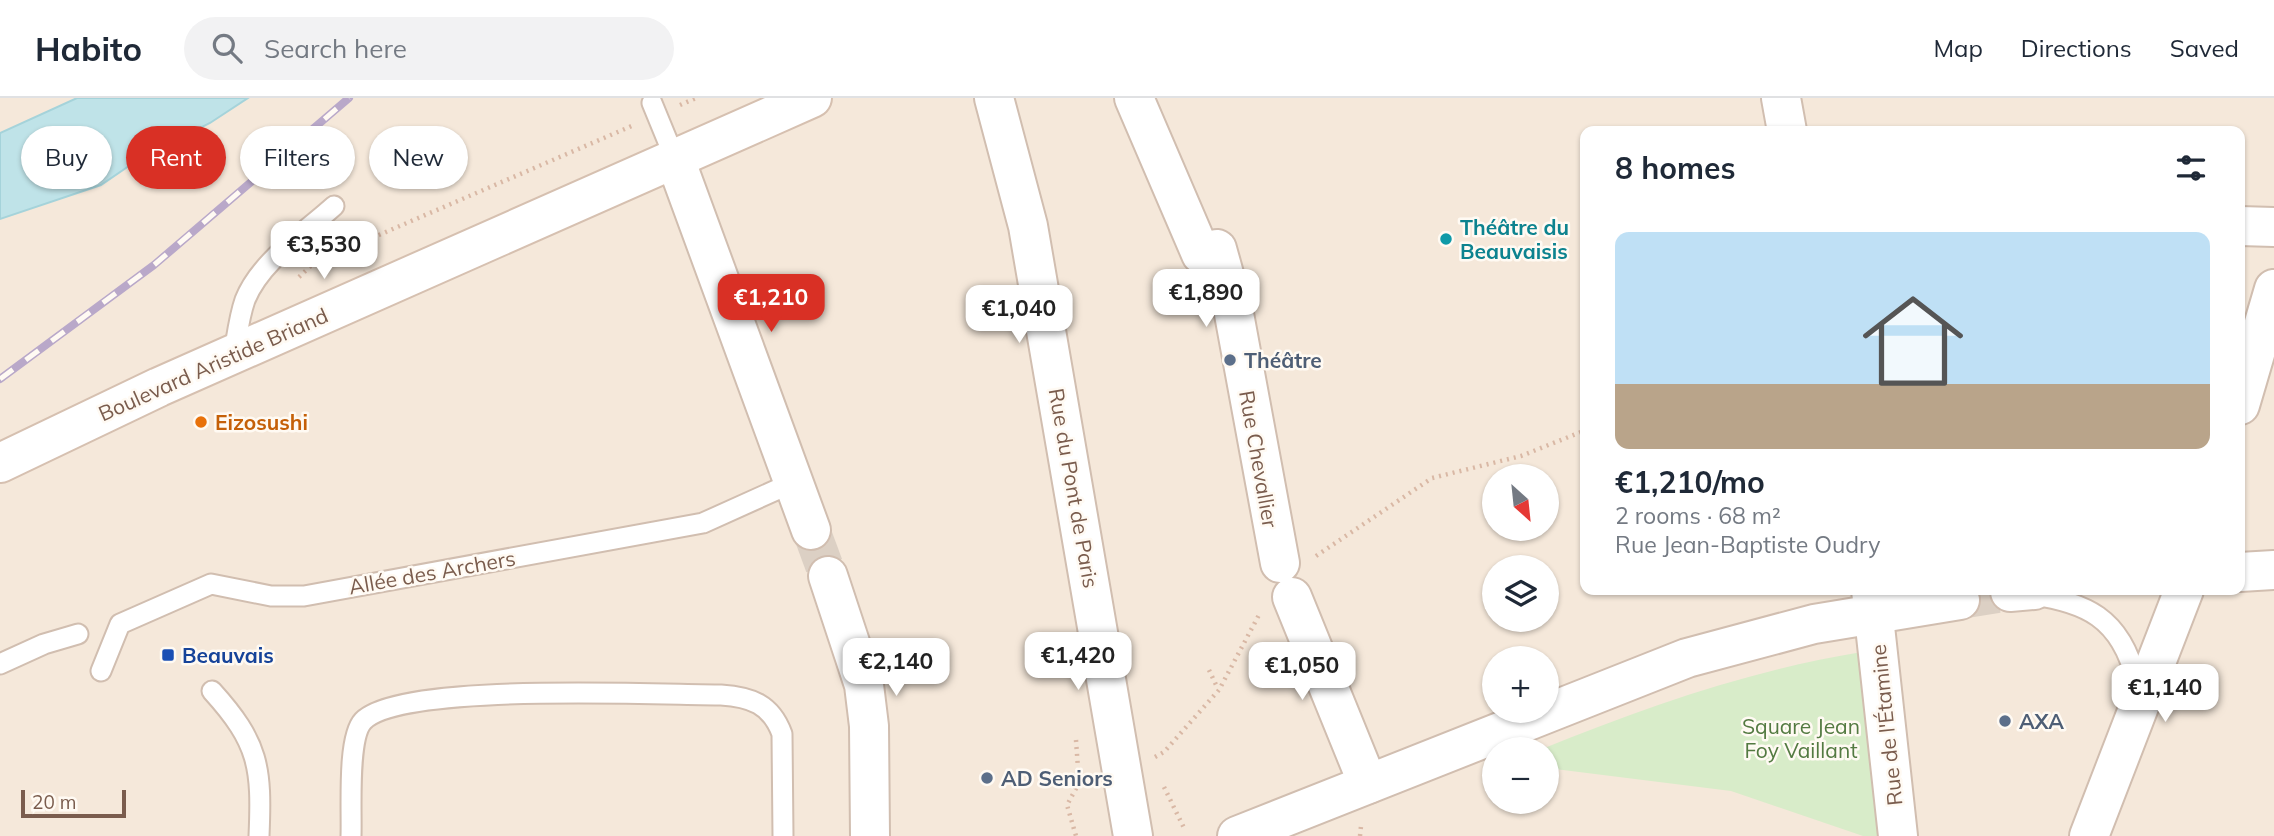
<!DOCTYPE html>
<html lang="en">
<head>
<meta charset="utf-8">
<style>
	body { margin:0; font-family:Mulish,sans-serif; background:#f2f2f3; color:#1f2937; height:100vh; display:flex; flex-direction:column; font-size:26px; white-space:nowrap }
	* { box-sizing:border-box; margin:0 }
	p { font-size:23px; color:#747a83 }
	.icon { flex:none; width:38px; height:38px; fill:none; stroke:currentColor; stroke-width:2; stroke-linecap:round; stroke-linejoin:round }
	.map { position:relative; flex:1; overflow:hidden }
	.drawer { position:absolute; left:1580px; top:28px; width:665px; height:469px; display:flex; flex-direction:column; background:#fff; border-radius:14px; box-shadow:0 2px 5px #0004 }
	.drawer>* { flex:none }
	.top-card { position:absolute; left:21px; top:28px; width:665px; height:63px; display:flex; gap:14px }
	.needle { width:46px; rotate:153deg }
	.fabs { position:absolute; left:1482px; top:366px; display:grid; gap:14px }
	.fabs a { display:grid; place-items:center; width:77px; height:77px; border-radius:50%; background:#fff; box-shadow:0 2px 5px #0004; font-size:35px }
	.scale { position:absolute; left:21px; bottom:18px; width:105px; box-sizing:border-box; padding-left:7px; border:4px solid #7a5c4d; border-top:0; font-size:19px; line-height:24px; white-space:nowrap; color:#7a5c4d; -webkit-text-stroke:5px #fffaf3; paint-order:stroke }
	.price { position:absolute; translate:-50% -60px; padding:0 16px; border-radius:14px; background:#fff; color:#222; font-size:23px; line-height:46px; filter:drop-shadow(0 2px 4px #0008) }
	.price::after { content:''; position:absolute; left:50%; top:42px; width:21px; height:16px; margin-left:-10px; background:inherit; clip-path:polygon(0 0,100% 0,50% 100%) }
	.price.on { background:#d93025; color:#fff }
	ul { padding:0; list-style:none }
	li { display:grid; align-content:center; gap:14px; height:371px; padding:0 35px }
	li+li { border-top:2px solid #e0e1e3 }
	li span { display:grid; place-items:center; height:217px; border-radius:14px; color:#555 }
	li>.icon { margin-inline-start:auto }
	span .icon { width:126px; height:126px; fill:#fffc; stroke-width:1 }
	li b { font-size:30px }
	h2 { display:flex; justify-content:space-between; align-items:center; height:84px; padding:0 35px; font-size:30px }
	.chip { padding:0 24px; border-radius:32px; background:#fff; box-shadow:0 2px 5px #0004; font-size:24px; line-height:63px }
	.chip.on { background:#d93025; color:#fff }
	header { display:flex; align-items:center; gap:42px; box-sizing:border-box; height:98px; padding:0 35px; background:#fff; border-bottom:2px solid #e0e1e3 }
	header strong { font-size:33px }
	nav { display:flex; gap:38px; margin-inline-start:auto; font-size:24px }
	.search { width:490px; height:63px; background:#f2f2f3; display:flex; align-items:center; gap:18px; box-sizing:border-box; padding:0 24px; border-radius:38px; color:#747a83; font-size:26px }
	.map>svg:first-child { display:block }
	.residential { fill:#f5e8da; fill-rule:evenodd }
	.green { fill:#d8ecc9 }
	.water { fill:#bfe3e8; stroke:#a5d3da; stroke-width:2 }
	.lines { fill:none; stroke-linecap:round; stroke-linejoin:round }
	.minor-tunnel { stroke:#dcd0c4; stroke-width:38; stroke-dasharray:38 19; stroke-linecap:butt }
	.service-casing { stroke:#d1beb0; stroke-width:23 }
	.minor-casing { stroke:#d1beb0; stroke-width:42 }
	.tertiary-casing { stroke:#d1beb0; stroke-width:42 }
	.secondary-casing { stroke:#d6c0b0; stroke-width:42 }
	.path { stroke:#d9b8a5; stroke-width:4.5; stroke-dasharray:2 5; stroke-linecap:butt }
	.service { stroke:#fff; stroke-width:19 }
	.minor { stroke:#fff; stroke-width:38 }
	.tertiary { stroke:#fff; stroke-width:38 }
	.secondary { stroke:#fff; stroke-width:38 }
	.rail-casing { stroke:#b9a8c9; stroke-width:8 }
	.rail { stroke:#fffaf3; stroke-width:5; stroke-dasharray:16; stroke-linecap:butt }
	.culture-dot { fill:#0f9aa8; stroke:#fffaf3; stroke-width:2.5 }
	.service-dot { fill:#5c6f8a; stroke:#fffaf3; stroke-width:2.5 }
	.food-dot { fill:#e8710a; stroke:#fffaf3; stroke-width:2.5 }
	.transit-dot { fill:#1a4fb4; stroke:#fffaf3; stroke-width:2.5 }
	.labels { text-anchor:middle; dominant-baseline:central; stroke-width:5; stroke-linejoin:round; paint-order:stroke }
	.culture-label { font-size:21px; font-weight:bold; fill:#0d838f; stroke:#fffaf3; text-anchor:start }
	.service-label { font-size:21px; font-weight:bold; fill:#4e5e75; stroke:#fffaf3; text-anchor:start }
	.street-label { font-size:21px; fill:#7a5c4d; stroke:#fffaf3 }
	.food-label { font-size:21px; font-weight:bold; fill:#c56008; stroke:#fffaf3; text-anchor:start }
	.transit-label { font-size:21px; font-weight:bold; fill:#164399; stroke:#fffaf3; text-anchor:start }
	.park-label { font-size:21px; fill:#537a41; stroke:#fffaf3 }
</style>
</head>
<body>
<header>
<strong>Habito</strong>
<div class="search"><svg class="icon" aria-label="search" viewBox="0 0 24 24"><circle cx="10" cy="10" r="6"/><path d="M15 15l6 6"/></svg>Search here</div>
<nav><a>Map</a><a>Directions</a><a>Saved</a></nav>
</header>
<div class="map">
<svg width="2274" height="738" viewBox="0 0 2274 738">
	<rect width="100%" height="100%" fill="#fdf6ec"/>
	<path class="residential" d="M0,0h2274v738h-2274zM1586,33h654v459h-654zM1494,378h53v52h-53zM1494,469h53v53h-53zM1494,560h53v52h-53zM1494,651h53v53h-53z"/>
	<path class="green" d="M1862,554l23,184h-22l-132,-45 -184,-23v-19h-5c104,-42 208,-79 320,-97z"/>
	<path class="water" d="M77,0h171l-38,25 -68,34 -41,28 -101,34v-86z"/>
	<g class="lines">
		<g class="minor-tunnel">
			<path d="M811,432l17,46"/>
			<path d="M1960,502l50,-8"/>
		</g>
		<defs>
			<g id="service">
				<path d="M652,5l23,56"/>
				<path d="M234,255c3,-17 5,-36 11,-53 15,-38 59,-67 89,-94"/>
				<path d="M2025,496c61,7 96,24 111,86"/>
				<path d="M0,566l44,-20 34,-10"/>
				<path d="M101,573l19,-47 91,-40 60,12h33l399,-73 91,-41"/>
				<path d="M212,593c47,52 50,76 47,145"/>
				<path d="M351,738c1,-25 -4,-98 12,-115 37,-39 297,-26 358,-26 30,2 50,9 61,39l1,102"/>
			</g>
			<g id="minor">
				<path d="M1134,0l67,156 16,-5 15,54 48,260"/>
				<path d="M1781,0l6,33"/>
				<path d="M675,61l136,371"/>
				<path d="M2240,128l34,1"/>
				<path d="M2240,307l34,-116"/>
				<path d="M2240,474l34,-2"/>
				<path d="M828,478l36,109 5,41 1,110"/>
				<path d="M1871,492l27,246"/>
				<path d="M2010,494l24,-2"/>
				<path d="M1292,499l76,187"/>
				<path d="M1237,738l450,-178 127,-34 146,-24"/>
				<path d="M2089,738l95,-246"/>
			</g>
			<path id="tertiary" d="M994,0l34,128 105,610"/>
			<path id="secondary" d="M0,365l159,-76 653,-289"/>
		</defs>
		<use href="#service" class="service-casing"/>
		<use href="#minor" class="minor-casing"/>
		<use href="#tertiary" class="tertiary-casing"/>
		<use href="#secondary" class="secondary-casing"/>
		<g class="path">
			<path d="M680,7l16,-7"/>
			<path d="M299,179l15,-14 320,-138"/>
			<path d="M1316,458l116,-78 89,-22 65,-26"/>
			<path d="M1209,572l9,19"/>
			<path d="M1076,642l3,43 -12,22 9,31"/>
			<path d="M1155,659l9,-5 55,-62 41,-77"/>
			<path d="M1164,689l21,43"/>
			<path d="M1360,738l1,-10"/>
		</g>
		<use href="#service" class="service"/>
		<use href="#minor" class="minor"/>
		<use href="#tertiary" class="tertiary"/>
		<use href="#secondary" class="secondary"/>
		<defs>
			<path id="rail" d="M0,281l154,-114 195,-167"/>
		</defs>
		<use href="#rail" class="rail-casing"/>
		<use href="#rail" class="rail"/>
	</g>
	<circle class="culture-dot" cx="1446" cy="141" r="7"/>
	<g class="service-dot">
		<circle cx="1230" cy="262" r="7"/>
		<circle cx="2005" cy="623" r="7"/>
		<circle cx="987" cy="680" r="7"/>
	</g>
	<circle class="food-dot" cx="201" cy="324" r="7"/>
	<rect class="transit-dot" x="161" y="550" width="14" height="14" rx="3.5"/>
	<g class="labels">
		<g class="culture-label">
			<text x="1460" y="129">Théâtre du<tspan x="1460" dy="24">Beauvaisis</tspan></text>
		</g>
		<g class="service-label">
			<text x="1244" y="262">Théâtre</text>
			<text x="2019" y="623">AXA</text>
			<text x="1001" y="680">AD Seniors</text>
		</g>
		<g class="street-label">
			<text transform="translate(213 266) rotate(-24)">Boulevard Aristide Briand</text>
			<text transform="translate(1259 361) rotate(80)">Rue Chevallier</text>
			<text transform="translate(1074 390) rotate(80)">Rue du Pont de Paris</text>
			<text transform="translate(432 474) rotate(-10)">Allée des Archers</text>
			<text transform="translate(1886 627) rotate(-96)">Rue de l'Étamine</text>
		</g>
		<g class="food-label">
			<text x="215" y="324">Eizosushi</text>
		</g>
		<g class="transit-label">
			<text x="182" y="557">Beauvais</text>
		</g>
		<g class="park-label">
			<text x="1801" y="628">Square Jean<tspan x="1801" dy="24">Foy Vaillant</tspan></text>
		</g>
	</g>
</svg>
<div class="fabs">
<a><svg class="needle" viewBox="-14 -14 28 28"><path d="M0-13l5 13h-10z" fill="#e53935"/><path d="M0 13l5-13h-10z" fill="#747a83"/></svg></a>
<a><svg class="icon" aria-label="layers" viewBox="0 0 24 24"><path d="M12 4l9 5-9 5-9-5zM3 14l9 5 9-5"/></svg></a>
<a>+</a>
<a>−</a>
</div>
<div class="scale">20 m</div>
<b class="price" style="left:324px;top:183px">€3,530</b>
<b class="price" style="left:1206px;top:231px">€1,890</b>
<b class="price on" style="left:771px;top:236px">€1,210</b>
<b class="price" style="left:1019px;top:247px">€1,040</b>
<b class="price" style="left:1078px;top:594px">€1,420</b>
<b class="price" style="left:896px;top:600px">€2,140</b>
<b class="price" style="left:1302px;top:604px">€1,050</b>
<b class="price" style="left:2165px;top:626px">€1,140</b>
<div class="top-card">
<a class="chip">Buy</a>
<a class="chip on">Rent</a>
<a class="chip">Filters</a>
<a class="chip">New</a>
</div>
<section class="drawer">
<h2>8 homes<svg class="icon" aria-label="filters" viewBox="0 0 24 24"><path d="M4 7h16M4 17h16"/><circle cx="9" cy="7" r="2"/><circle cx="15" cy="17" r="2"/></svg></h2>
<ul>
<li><span style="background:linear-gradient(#bfe0f5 70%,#b9a48a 0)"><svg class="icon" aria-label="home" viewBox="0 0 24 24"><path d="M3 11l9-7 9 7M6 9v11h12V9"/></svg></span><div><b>€1,210/mo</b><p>2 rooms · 68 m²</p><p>Rue Jean-Baptiste Oudry</p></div></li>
</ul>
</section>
</div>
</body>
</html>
